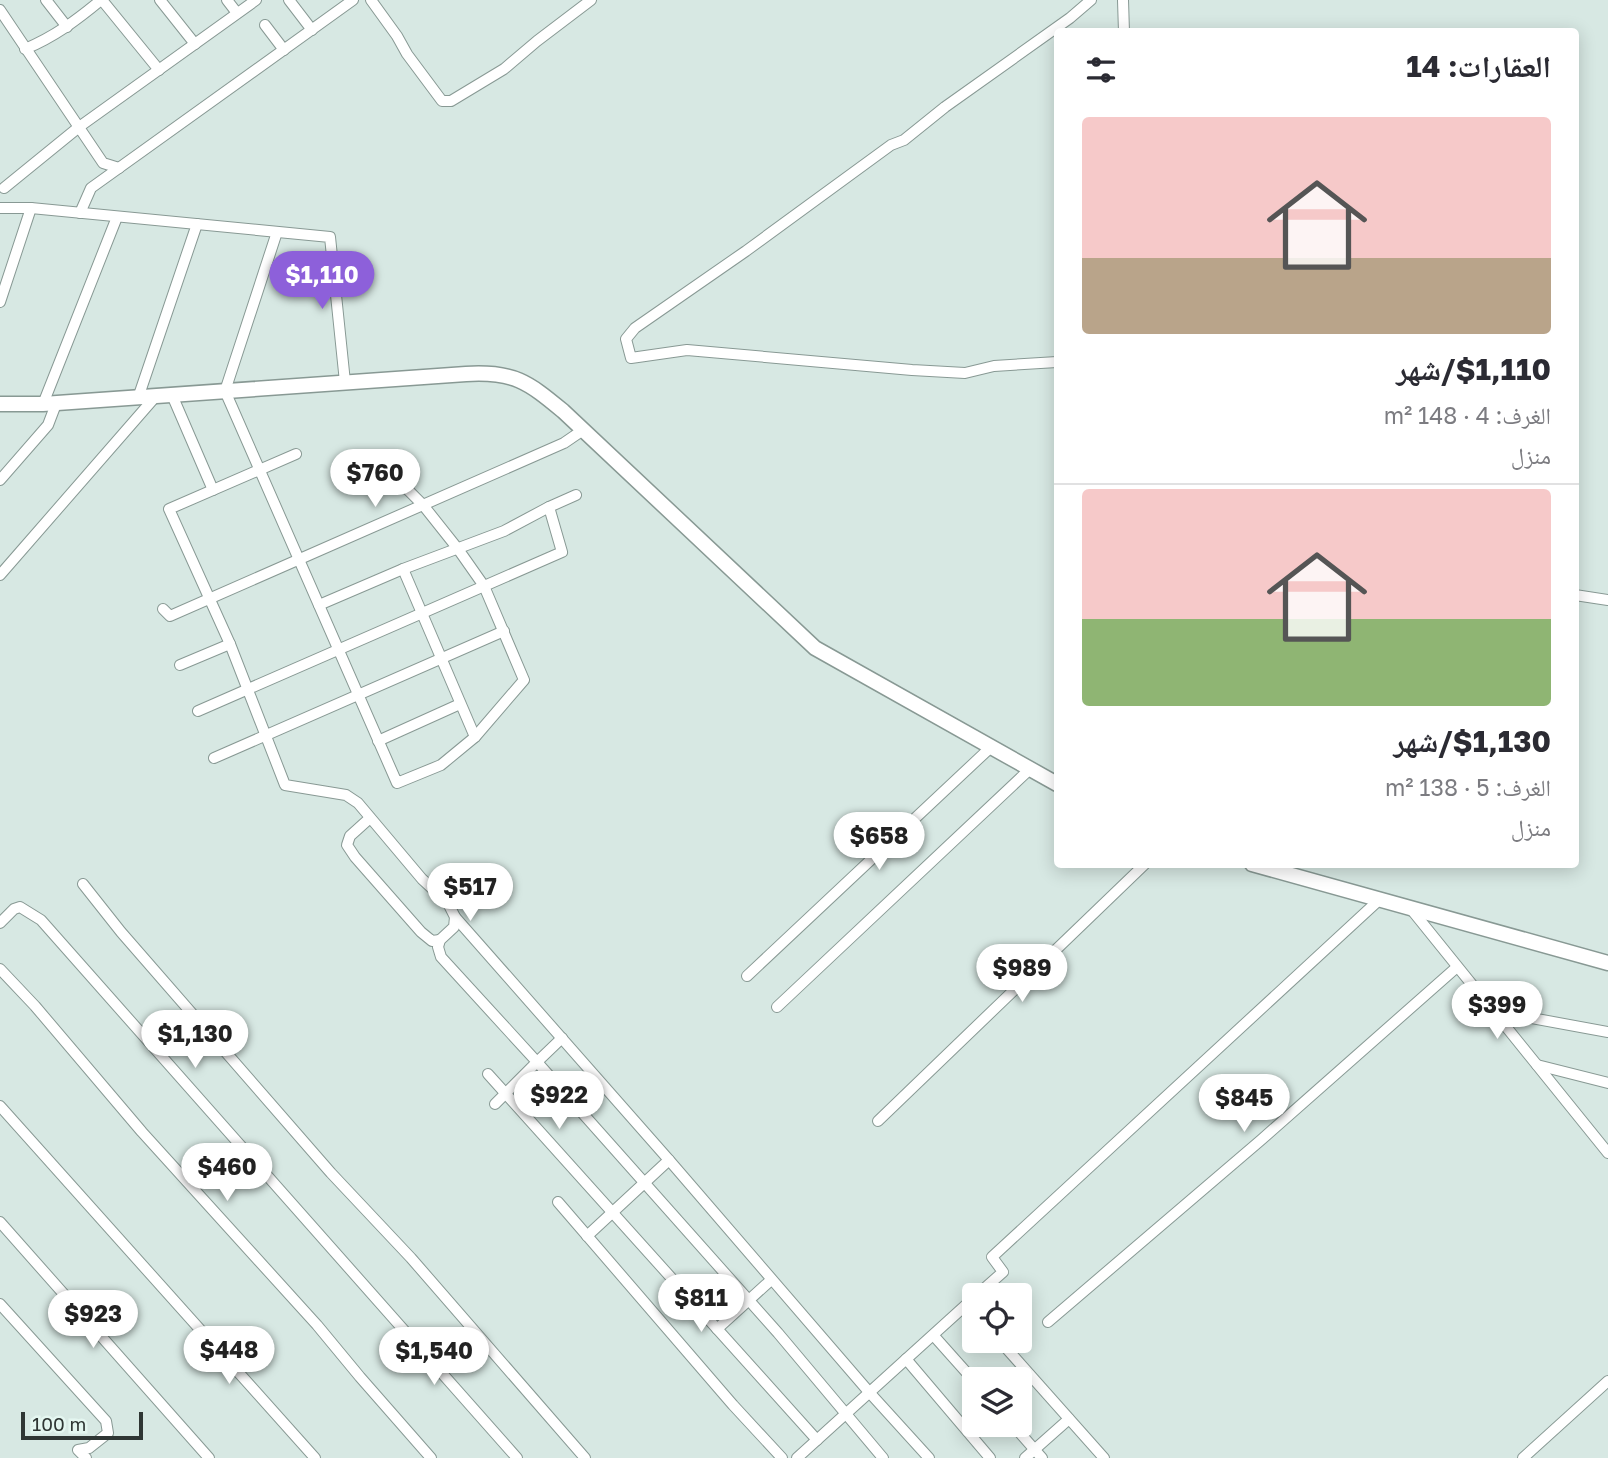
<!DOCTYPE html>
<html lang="ar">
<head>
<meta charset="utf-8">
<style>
	body { margin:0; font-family:"Golos Text","Noto Naskh Arabic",sans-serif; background:#f2f2f3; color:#2b2b33; direction:rtl; height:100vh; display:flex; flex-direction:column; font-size:26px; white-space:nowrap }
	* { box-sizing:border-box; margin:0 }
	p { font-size:23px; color:#7c7c81 }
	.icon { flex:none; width:38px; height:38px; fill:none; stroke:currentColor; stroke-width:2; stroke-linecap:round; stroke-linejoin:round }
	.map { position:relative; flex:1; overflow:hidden; direction:ltr }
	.panel { position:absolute; left:1054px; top:28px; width:525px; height:840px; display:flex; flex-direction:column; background:#fff; border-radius:7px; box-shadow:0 4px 18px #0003; direction:rtl }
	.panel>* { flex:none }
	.controls { position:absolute; left:962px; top:1283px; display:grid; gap:14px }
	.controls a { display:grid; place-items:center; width:70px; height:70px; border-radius:7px; background:#fff; box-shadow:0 4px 18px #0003; font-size:35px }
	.scale { position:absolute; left:21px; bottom:18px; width:122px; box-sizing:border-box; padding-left:7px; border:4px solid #2f3634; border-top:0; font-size:19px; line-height:24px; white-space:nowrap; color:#2f3634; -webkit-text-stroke:5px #e4f6f0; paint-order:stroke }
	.price { position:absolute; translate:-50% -60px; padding:0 16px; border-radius:24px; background:#fff; color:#222; font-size:23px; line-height:46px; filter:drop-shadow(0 2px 4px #0008) }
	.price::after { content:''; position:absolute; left:50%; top:42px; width:21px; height:16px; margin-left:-10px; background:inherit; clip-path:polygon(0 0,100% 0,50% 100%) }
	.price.current { background:#8d60da; color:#fff }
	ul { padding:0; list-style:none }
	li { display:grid; align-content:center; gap:14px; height:371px; padding:0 28px }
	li+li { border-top:2px solid #e1e1e2 }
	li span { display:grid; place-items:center; height:217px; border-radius:7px; color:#555 }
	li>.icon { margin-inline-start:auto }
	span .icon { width:126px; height:126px; fill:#fffc; stroke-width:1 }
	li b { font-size:30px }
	h2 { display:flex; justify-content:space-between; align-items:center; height:84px; padding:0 28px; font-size:30px }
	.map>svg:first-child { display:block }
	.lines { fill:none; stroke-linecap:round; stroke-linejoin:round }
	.street-casing { stroke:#889994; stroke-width:12 }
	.secondary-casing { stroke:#889994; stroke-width:17 }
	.street { stroke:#fff; stroke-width:10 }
	.secondary { stroke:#fff; stroke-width:14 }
</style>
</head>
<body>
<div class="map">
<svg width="1608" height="1458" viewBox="0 0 1608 1458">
	<rect width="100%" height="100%" fill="#d7e8e3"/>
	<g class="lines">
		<defs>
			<g id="street">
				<path d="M46,0l21,27"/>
				<path d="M102,0l57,70"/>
				<path d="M160,0l35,44"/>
				<path d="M227,0l10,13"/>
				<path d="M289,0l23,30"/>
				<path d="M371,0l26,36 10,18 35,47h9l53,-32 33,-28 54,-41"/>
				<path d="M1123,0l1,32"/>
				<path d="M0,10l103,153 16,5"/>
				<path d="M265,25l19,25"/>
				<path d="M25,49c29,-12 52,-29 76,-49"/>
				<path d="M4,188l75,-61 177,-127"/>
				<path d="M0,208h31l299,29 15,145"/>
				<path d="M80,213l11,-25 262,-188"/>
				<path d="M277,232l-52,159 172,392 44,-18 34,-28 49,-57 -40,-94 -26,-37 -35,-44 -36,-36"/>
				<path d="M0,302l31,-94"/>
				<path d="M1057,362l-63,4 -29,7 -53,-3 -225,-20 -56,8 -5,-19 9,-11 111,-77 145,-106 13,-5 41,-33 125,-89 21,-18"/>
				<path d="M172,395l41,95"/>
				<path d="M138,398l59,-174"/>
				<path d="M43,404l74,-187"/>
				<path d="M296,454l-127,55 61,135 55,141 61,10 12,8 64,76 26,24 7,14 -1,10 -14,13 -2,7 3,10 96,105 -42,42"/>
				<path d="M0,480l48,-55 8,-21"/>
				<path d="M403,569l72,168"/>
				<path d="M0,575l156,-179"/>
				<path d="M1575,595l33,5"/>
				<path d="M319,605l84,-36 101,-38 45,-24 27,-12"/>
				<path d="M163,609l7,7 394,-173 19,-13"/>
				<path d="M180,665l50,-21"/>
				<path d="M198,711l364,-159 -13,-45"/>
				<path d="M378,741l82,-37"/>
				<path d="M214,758l290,-127"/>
				<path d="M370,818l-20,18 -3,9 8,12 66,75 11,9 8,-1"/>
				<path d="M83,884l38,48 210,241 80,85 174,200"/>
				<path d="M1411,909l197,244"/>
				<path d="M455,917l214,243 200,232 60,66"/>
				<path d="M0,923l14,-14 6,-2 21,13 476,538"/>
				<path d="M0,969l35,37 107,126 175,193 43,52 71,81"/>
				<path d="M747,976l244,-229"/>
				<path d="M777,1007l253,-238"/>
				<path d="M1493,1011l115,21"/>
				<path d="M562,1038l-25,24 241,271 105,125"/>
				<path d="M1537,1065l71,18"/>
				<path d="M488,1074l329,366"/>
				<path d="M0,1106l315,352"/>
				<path d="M878,1121l267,-257"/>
				<path d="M558,1202l175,203 49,53"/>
				<path d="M0,1222l209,236"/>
				<path d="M587,1236l82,-76"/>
				<path d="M977,1295l26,-23 -11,-15 387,-357"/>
				<path d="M0,1304l106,117 2,12 -19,15 -11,2 8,8"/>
				<path d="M1048,1322l213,-182 196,-173"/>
				<path d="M717,1329l54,-49"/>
				<path d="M934,1336l41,46"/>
				<path d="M999,1340l105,118"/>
				<path d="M906,1359l84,99"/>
				<path d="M1012,1424l30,34"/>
				<path d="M797,1458l170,-154 8,9"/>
				<path d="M1025,1458l44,-39"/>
				<path d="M1523,1458l85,-77"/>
			</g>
			<g id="secondary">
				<path d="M0,404h43l423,-30c48,-3 62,8 97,37l252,237 242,136"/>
				<path d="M1252,864l356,99"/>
			</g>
		</defs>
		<use href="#street" class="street-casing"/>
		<use href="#secondary" class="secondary-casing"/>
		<use href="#street" class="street"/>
		<use href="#secondary" class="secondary"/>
	</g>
</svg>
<div class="controls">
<a><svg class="icon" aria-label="locate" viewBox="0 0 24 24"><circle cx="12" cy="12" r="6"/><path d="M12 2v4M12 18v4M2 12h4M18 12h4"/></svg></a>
<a><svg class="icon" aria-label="layers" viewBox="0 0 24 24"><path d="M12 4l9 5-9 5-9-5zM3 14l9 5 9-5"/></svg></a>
</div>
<div class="scale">100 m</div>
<b class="price current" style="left:322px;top:311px">$1,110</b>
<b class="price" style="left:375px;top:509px">$760</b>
<b class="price" style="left:879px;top:872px">$658</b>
<b class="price" style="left:470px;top:923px">$517</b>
<b class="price" style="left:1022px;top:1004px">$989</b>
<b class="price" style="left:1497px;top:1041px">$399</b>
<b class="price" style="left:195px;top:1070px">$1,130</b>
<b class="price" style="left:559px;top:1131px">$922</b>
<b class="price" style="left:1244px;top:1134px">$845</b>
<b class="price" style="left:227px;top:1203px">$460</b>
<b class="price" style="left:701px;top:1334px">$811</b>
<b class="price" style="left:93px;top:1350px">$923</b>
<b class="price" style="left:229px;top:1386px">$448</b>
<b class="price" style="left:434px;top:1387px">$1,540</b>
<section class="panel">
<h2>العقارات: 14<svg class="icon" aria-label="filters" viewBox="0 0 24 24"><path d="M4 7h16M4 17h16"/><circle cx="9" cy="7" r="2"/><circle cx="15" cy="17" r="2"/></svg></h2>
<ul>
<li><span style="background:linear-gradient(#f6c9c9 65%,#b9a48a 0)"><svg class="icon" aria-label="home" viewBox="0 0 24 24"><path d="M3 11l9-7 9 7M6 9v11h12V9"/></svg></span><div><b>$1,110/شهر</b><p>الغرف: 4 · 148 m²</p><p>منزل</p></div></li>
<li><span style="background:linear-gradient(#f6c9c9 60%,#8fb573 0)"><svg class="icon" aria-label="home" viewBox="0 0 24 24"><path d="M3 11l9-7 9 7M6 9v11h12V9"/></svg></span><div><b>$1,130/شهر</b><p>الغرف: 5 · 138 m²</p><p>منزل</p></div></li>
</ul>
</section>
</div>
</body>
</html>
